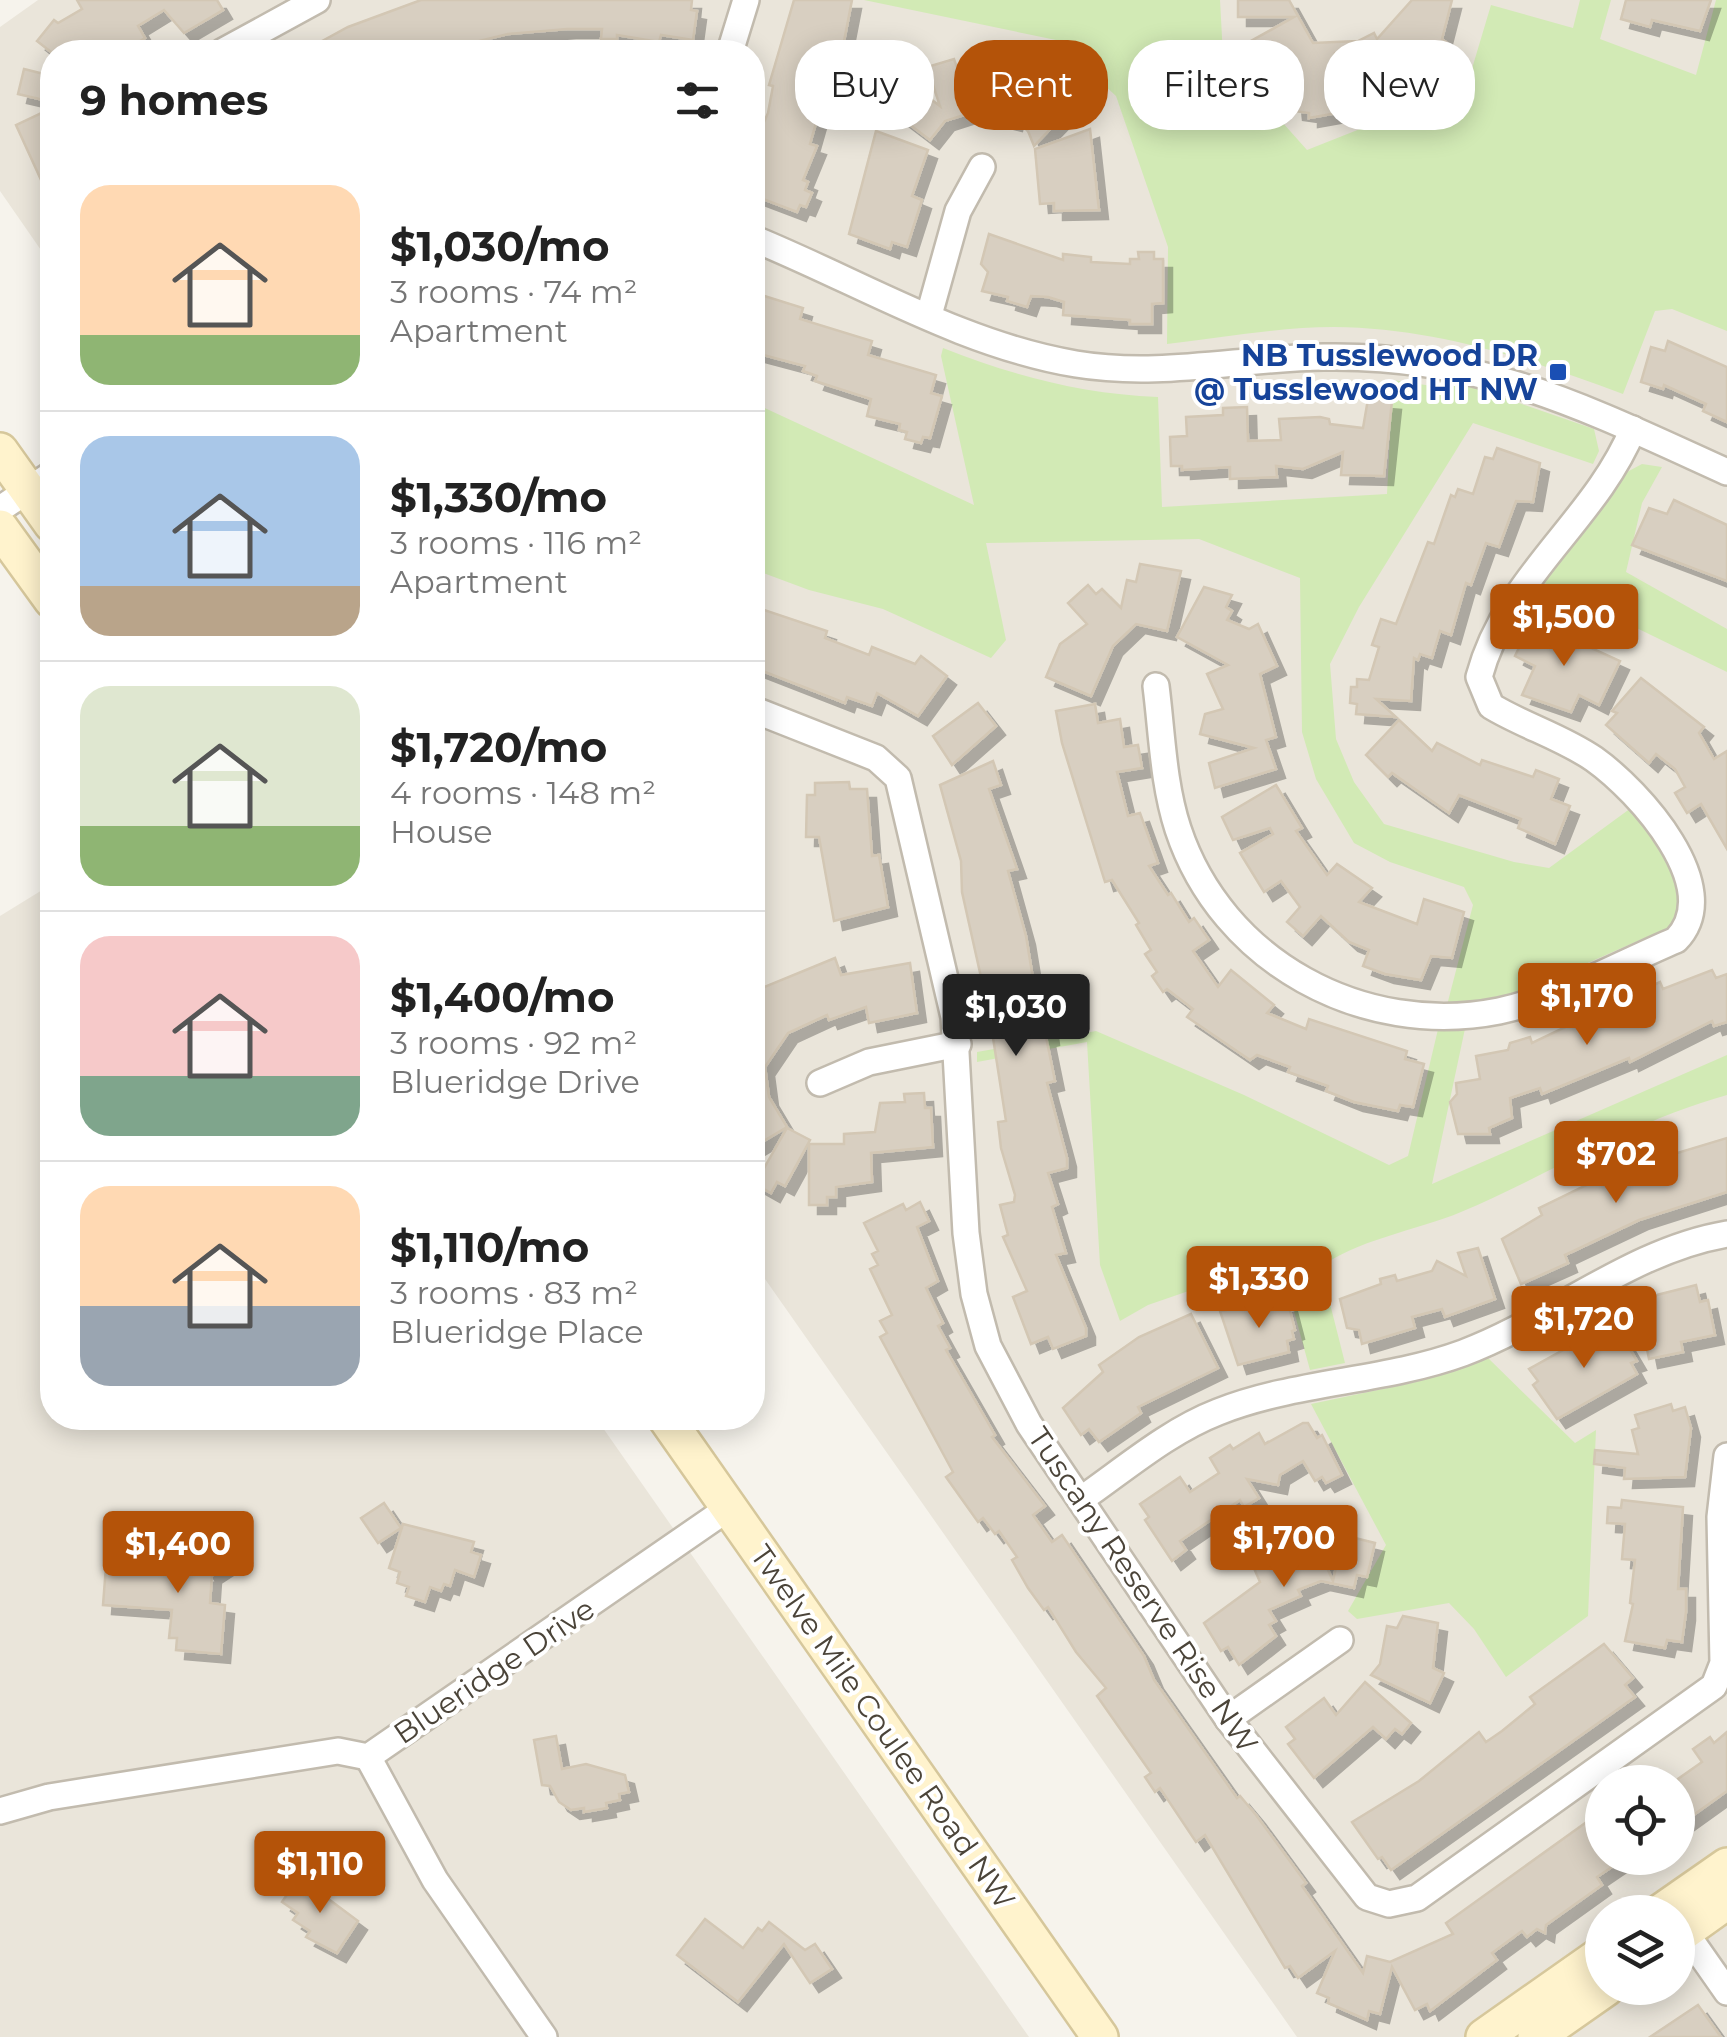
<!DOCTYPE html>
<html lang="en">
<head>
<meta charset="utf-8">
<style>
	body { margin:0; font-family:Montserrat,sans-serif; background:#f6f6f6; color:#222; height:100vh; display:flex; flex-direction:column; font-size:38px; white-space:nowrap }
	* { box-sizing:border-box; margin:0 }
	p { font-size:32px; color:#767676 }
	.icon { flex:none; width:55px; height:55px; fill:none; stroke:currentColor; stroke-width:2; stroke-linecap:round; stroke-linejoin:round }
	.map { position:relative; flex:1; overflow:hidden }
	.sheet { position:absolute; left:40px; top:40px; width:725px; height:1390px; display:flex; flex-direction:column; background:#fff; border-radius:40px; box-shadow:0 5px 25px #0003 }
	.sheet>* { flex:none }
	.banner { position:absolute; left:795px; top:40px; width:780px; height:90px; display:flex; gap:20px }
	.buttons { position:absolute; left:1585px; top:1765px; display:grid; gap:20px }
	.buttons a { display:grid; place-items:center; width:110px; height:110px; border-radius:50%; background:#fff; box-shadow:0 5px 25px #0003; font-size:50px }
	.price { position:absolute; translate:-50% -85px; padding:0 22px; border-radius:10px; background:#b45309; color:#fff; font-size:32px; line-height:65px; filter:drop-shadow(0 2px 5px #0008) }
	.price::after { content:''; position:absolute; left:50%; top:60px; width:30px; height:22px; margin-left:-15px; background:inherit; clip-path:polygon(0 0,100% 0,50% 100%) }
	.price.current { background:#222; color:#fff }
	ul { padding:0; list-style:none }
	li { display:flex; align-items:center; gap:30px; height:250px; padding:0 40px }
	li+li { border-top:2px solid #e0e0e0 }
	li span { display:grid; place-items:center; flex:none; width:280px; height:200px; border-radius:30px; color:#555 }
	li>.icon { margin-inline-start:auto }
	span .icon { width:120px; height:120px; fill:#fffc; stroke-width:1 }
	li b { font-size:42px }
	h2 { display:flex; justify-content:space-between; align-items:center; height:120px; padding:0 40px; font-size:42px }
	.tag { padding:0 35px; border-radius:40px; background:#fff; box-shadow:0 5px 25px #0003; font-size:35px; line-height:90px }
	.tag.current { background:#b45309; color:#fff }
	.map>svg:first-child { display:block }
	.residential { fill:#eae5da; fill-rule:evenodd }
	.green { fill:#d2eab5 }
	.building { fill:#d8cfc1; stroke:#d3c7b4; stroke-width:2.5; filter:url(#shadow) }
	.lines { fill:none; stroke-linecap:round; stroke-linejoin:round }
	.street-casing { stroke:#c2bbae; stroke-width:30 }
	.secondary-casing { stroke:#d6c79b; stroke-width:40 }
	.street { stroke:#fff; stroke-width:25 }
	.secondary { stroke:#fff3cd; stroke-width:35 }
	.transit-dot { fill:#1a4fb4; stroke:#fff; stroke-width:4 }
	.labels { text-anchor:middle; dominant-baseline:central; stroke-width:8; stroke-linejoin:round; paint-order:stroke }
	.transit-label { font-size:30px; font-weight:bold; fill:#164399; stroke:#fff; text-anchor:end }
	.street-label { font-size:30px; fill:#4b4439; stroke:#fff }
</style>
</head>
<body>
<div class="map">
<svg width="1727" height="2037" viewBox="0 0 1727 2037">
	<defs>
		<filter id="shadow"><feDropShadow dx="9" dy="9" stdDeviation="0" flood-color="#0004"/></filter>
	</defs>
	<rect width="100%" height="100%" fill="#f6f3ec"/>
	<g class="residential">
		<path d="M38,0h1689v2037h-430l-544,-775 -1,-1210h-700v214l-52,-75v-164zM1602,1782h76v76h-76zM1602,1912h76v76h-76z"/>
		<path d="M52,884v534h544l433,619h-1029v-1121z"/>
	</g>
	<g class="green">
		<path d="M864,0h356l3,56 84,94 111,-44 44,-4 29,-97 82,23 7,-28h31l-11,39 96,36 20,-75h11v331l-55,-22 -17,2 -32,83c-95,-35 -186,-66 -289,-67 -55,0 -112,11 -167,17l1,-97 -52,-151 -60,-56z"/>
		<path d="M943,348c71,28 139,46 215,49l4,110 225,-13 6,-114 39,6 17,-5 24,6 121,42 5,22 -6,13 -120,-41 -114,184 -29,57 6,75 18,43 30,42 130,38 35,6 82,-60 46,69 5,34 -10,15 -146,64 -80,19 27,-104 -9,-18 -74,-25 -36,-19 -38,-64 -14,-47 -2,-154 -101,-39 -213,4 20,97 -15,18 -108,-49 -74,-19 -56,-21 -1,-167 222,103 -33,-149z"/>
		<path d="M1642,464l20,3 -20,36 -16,69 101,57v43l-187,-91 54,-62 33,-47z"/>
		<path d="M1466,1024l-34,160 295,-129v40c-95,26 -176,79 -266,117 -40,17 -112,30 -140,56l24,95 -35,7 -27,-99 -19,-6 -116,40 -28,16 -20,-56 -13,-223 -110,20v-10l119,-21 148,64 145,70 19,-9 31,-131z"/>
		<path d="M1488,1358l87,85 21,-13 -8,186 -82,61 -32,-48 -25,-26 -92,16 -9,-8 38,-66 -75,-141 105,-22z"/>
	</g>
	<g class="building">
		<path d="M77,0h140l6,10 -39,23 -20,-23 -26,16 7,12 -23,14h-71l-14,-11 17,-21 4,3 24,-14z"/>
		<path d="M421,0h271l-1,10 6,1 -4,29 -32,-5 -2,7 -42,-7v4h-16l1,-10h-35l-59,5 -74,18h-132l46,-25z"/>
		<path d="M794,0h58l-13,67 -13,21 -16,56 7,2 -14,34 5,2 -3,8 7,3 -6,14 -6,-2 -3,7 -42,-16 4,-10 -7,-3v-33l16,-37 5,-27 -4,-1z"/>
		<path d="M1238,0h51l24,43 45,-2 16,-8 3,6 35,-39h40l-10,39 12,10 -22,33 -11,-10 -59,31 -27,-51 2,61 -28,5v-5l-15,-2 -5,-51 -25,14 -22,-28 52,-29h-56z"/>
		<path d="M1626,0h85l-11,31 -48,-11 -2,7 -29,-8z"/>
		<path d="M1012,57l16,4 -15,61 -40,-10 -28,9 -15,19 -46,-35 20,-26 36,27 -13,-39 27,-8 11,32 23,-9 5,-19 17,4z"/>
		<path d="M24,69l28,7v26l-34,-8z"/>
		<path d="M1059,76l17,26 -42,44 -6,-15 -11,-11z"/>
		<path d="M52,108v96l-36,-79z"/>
		<path d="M1090,129l9,81 -45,1v-8l-14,1 -5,-55z"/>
		<path d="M876,131l52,19 -16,46 10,4 -15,47 -15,-5 -2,7 -41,-15z"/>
		<path d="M989,234l74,26v-6l28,3v5l39,2v-5h9l-1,-7h16v7h9v44l-11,1v20h-22v-4l-67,-5 1,-13 -16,-5 -17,-1 -4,11 -20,-6 1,-4 -26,-6 6,-19 -7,-8z"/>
		<path d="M758,294l45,14 -3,11 72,22 -4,14 68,20 -5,18 11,3 -12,42 -7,-1 -2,6 -16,-4 2,-7 -8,-2 1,-6 -33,-8 4,-17 -56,-18 2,-5 -14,-5 2,-5 -53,-14v-39z"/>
		<path d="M1668,341l59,26v55l-24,-11 3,-7 -42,-19 -1,4 -22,-7 10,-35 14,4z"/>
		<path d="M1368,399l24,2 -8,75 -43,-1 2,-23 -40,17 -27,-3 1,11 -47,2v-12l-48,3v-4h-11l-1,-29 17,-1 -1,-19 37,-2v-7l24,-1 1,34 33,-1 -2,-21 41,-2 9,2 1,5 33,4z"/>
		<path d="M1497,448l43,15 -7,39 -17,-1 -17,46 -13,-4 -15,42 -5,-2 -15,52 -11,-4 -8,27 -12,-4 -2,6 -4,-2 -3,43 -35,-2 20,18 -40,-3 1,-10 -7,-1 1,-16h6v-8l12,1 10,-33 -7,-2 9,-26 15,5 32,-82 6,2 17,-49 4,2 3,-8 15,5 12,-37 8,2z"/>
		<path d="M1674,500l53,25v56l-95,-36 17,-37 18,6z"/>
		<path d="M1140,564l41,7 -14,60 -31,-7 -23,22 -22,50 -45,-19 14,-33 27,-20 -19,-21 20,-18 8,9 6,-5 19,19 6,-28 9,2z"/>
		<path d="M1204,587l28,8 -6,12 6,4 -5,9 22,9 9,-5 19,42 -17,8 16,63 -10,3 10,29 -61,19 -6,-25 45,-15 -54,-14 5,-20 18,-5 -16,-35 21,-9 -51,-28z"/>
		<path d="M752,606l75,25 -2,7 44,17 3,-8 43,17 6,-8 26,20 -29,40 -41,-23 -5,13 -25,-9 -2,6 -93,-36z"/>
		<path d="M1532,621l88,40 -21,44 -20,-10 -8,17 -49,-17 13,-29 -20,-10z"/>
		<path d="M1641,678l63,49 -5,6 15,26 13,-8v98l-26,-45 -14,9 -12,-20 10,-6 -10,-18 -19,-15 -7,9 -43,-38 11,-12 -5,-2z"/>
		<path d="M978,703l18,23 -44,39 -19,-29z"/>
		<path d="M1095,704l3,19 22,-4 4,28 14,-2 4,23 -25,4 11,44 12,-3 18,50 -9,3 19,29 3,-2 18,29 5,-4 15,22 -16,11 25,36 13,-17 43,35 -7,8 39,16 3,-10 98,32 -2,8 19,5 -11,43 -13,-2 -2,6 -44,-9 -28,-11 2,-5 -40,-14 2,-5 -33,-12 -7,5 -63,-43 6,-8 -26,-20 -4,3 -11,-16 5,-4 -12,-18 6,-4 -15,-25 3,-2 -27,-43 -7,2 -43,-139 -6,-32z"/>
		<path d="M1399,720l33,31 5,-8 43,22 2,-5 51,17 3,-7 23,9 -8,20 19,7 -15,38 -37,-16 3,-9 -62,-24 -10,18 -57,-40 -4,4 -22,-22z"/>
		<path d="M993,761l8,24 -12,4 28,80 -9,2 18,65 11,67 7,-1 2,5 4,29 -4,1 9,44 -8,2 20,75v10l-19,5 10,31 -6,3 14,46 -10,2 30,73v8l-33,13 -5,-12 -17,7 -18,-47 14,-6 -24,-54 5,-2 -8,-30 14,-3 1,-7 -14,-47 -3,-26 8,-1 -15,-96 14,-3 -6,-30 -14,3 -23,-103 -1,-31 -21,-76z"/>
		<path d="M849,782l1,7h17l5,67 7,-1 9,52 -54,14 -15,-84h-13l1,-42h8v-12z"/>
		<path d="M1276,785l26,43 -6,3 31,44 10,-11 35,24 -13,14 58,22 7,-25 40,13 -12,46 -21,-2 -10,24 -36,-6 -22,-8 6,-16 -20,-8 -28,-26 -18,20 -16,-14 13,-15 -19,-26 -17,11 -24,-39 33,-19 -3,-6 -37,12 -11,-23z"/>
		<path d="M835,958l6,17 69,-12 7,50 -48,10 -3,-16 -37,13 -2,-5 -39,18 -23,34 4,30 18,30 -35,21v-156z"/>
		<path d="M1712,970l4,8 11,-4v48l-13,4 -2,-5 -82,41 -1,-4 -87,36 -2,-6 -30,10 2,20 -23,10 1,6h-32l-8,-32 7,-8 -1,-11 24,-4 -4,-23 32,-6 2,-7 20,-6 2,6 128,-61 3,7z"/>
		<path d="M924,1093l1,15h6l2,39 -62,6 1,29 -36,5v10h-9v8h-18v-61h35v-10l31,-2 5,-29 25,-1 -1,-8z"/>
		<path d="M787,1128l23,12 -25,46 -8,-4 -6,11 -16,-9z"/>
		<path d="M1727,1138v54l-88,28 -74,35 3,8 -47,21 -19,-45 40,-24 -3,-7 58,-28 13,-14 5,4 14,-7 2,4z"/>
		<path d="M920,1202l9,19 -12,6 21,54 -12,7 17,35 -5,3 12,22 -4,2 49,85 -3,2 53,69 -12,9 19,27 10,-7 82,121 10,24 83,118 3,-2 16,19 50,68 -4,3 61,87 4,-17 23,6 63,-28 -7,-11 142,-102 14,19v18h23l-28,19 5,8 -56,40 -1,8 -8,-4 -10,8 -5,-6 -30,22 5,7 -67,51 -3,-7 -12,6 -23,-43 -12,47 -11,-3 -2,9 -39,-17 1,-5 -12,-5 18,-42 -37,27 -8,-12 -5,2 -80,-133 -9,7 -36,-54 -5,4 -10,-15 6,-4 -54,-77 9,-8 -30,-36 -28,-45 -4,3 -16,-22 -16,-28 5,-3 -18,-26 -4,3 -12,-16 -5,4 -32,-45 7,-5 -73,-135 7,-4 -7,-12 12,-6 -22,-46 8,-4 -6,-11 6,-3 -14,-28 39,-19 3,6z"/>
		<path d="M1478,1248l17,51 -50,18 -3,-8 -30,8 3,11 -53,16 -3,-14 -12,-2 -7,-29 41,-15 -1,-5 15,-4 2,6 35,-10 5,-10 29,15 -8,-23z"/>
		<path d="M1696,1285l4,17 8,-2 7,35 -34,7 2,10 -34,7 -9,-45 13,-3 -4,-14z"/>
		<path d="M1274,1302l1,4 13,-3 7,27 -3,1 2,8 -7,2 2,11 -51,13 -18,-54z"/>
		<path d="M1191,1314l27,54 -80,39 3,6 -42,29 -10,-13 -8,6 -18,-27 40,-36 -4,-7 40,-28z"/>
		<path d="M1614,1322l23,39 -6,2 6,11 -80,45 -24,-34 5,-4 -9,-12z"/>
		<path d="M1671,1404l2,7 12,-4 6,21 -6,49 -61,2 1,-11 -31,-4 1,-14 43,4 -6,-24 7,-2 -4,-13z"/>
		<path d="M1303,1423h5l9,15 5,-3 20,40 -16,8 -4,-6 -7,4 -12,-20 -23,14 -2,10 -31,-6 12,19 -15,9 -4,-7 -60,41 6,9 -14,11 -27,-41 4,-3 -9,-13 40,-27 10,15 29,-19 -9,-15 20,-13 3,4 26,-16 6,11z"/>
		<path d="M1622,1500l61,7 -5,82h8v23l-4,30 -15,-2 -2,8 -40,-7 8,-37 -3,-1 5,-43 -13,-1 3,-35 -18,-1 1,-16 13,1z"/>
		<path d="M384,1503l17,25 -23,15 -17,-25z"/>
		<path d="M403,1524l71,18 -3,10 10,3 -7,22 -19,-7 -5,16 -6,-2 -3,7 -11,-4 -5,15 -19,-6 3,-9 -12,-4 3,-11 -11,-4z"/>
		<path d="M228,1532l15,22 -31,20 -2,29 15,2 -4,49 -45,-4 1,-12h-8l3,-28 -69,-5 3,-39 102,8 -13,-20z"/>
		<path d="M1311,1532l22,49 10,-46 32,8 -8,34 -10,-2 -3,13 -33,-7 -23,9 3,6 -32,14 7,11 -7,4 7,11 -37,29 -11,-18 -7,4 -17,-28 56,-41 -7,-16 14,-6 -2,-6 20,-8 -3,-5z"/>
		<path d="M1403,1616l35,7 -5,45 11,5 -14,30 -59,-28 9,-11 7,-38 10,2z"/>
		<path d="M1604,1644l29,34 -8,7 10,12 -244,173 -9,-13 -4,2 -26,-37 67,-41 60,-49 7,10 16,-11 33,-27 -5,-7z"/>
		<path d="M1365,1682l46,41 -9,11 -7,-5 -9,10 -13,-12 -59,51 -26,-34 7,-5 -9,-12 38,-29 12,17z"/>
		<path d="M1727,1732v59l-49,35v-47l24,-17 -9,-13 17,-12 4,6z"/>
		<path d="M556,1736l6,33 24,-5 39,11 4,17 -10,2 1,6 -14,3 1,5 -23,4v-4l-13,2 -12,-8 -9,-16 -8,-1 -8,-45z"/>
		<path d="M299,1877l59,44 -21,32 -31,-16 4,-6 -17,-11 5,-7 -16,-11z"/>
		<path d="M705,1919l38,29 15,-20 4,3 7,-9 36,28 10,-6 17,25 -22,14 -26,-39 -46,58 -61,-47z"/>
		<path d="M1698,2005l23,32h-71z"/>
	</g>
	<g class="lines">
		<defs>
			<g id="street">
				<path d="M222,52l95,-52"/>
				<path d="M730,52l16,-52"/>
				<path d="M752,238c106,43 210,107 324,126 84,14 164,-6 248,-7 158,-3 264,52 403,115"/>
				<path d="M929,315l29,-104 24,-44"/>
				<path d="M0,509l52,-35"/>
				<path d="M1156,686c6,47 7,97 22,143 44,133 185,209 321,182 61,-13 120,-47 177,-71 51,-52 -37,-149 -82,-181 -32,-22 -70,-33 -103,-53l-12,-29c27,-101 116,-156 154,-248"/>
				<path d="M752,709l124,49 22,20 56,239 12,216 8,61 14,52 41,78 199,295 139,178 22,7 28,-6 297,-212 9,-23 -3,-146 7,-61"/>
				<path d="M820,1083l49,-21 89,-18"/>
				<path d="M1083,1498c43,-30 86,-67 135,-86 78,-31 166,-30 245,-59 90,-34 169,-103 264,-119"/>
				<path d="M1228,1719l112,-79"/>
				<path d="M368,1757l67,123 109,157"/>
				<path d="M0,1811l49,-14 289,-46 30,6 362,-250"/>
				<path d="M1678,1922l49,70"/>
			</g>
			<g id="secondary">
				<path d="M0,451l52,73"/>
				<path d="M0,528l52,72"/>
				<path d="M666,1418l434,619"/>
				<path d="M1661,1912l66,-46"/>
				<path d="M1678,1936l49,-35"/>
				<path d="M1484,2037l118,-83"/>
				<path d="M1536,2037l70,-49"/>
			</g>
		</defs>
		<use href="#street" class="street-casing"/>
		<use href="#secondary" class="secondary-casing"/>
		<use href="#street" class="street"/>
		<use href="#secondary" class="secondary"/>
	</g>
	<rect class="transit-dot" x="1548" y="362" width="20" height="20" rx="5"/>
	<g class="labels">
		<g class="transit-label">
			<text x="1538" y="355">NB Tusslewood DR<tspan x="1538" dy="34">@ Tusslewood HT NW</tspan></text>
		</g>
		<g class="street-label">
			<text transform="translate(1143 1590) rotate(56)">Tuscany Reserve Rise NW</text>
			<text transform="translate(494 1671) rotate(-34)">Blueridge Drive</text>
			<text transform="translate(883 1727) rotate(55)">Twelve Mile Coulee Road NW</text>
		</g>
	</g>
</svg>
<div class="buttons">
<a><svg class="icon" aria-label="locate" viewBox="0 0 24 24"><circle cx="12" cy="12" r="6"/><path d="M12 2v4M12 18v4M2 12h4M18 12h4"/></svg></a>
<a><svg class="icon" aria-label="layers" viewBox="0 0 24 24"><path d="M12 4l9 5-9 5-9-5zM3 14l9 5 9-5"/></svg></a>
</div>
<b class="price" style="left:1564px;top:669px">$1,500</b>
<b class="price" style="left:1587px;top:1048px">$1,170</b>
<b class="price current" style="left:1016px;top:1059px">$1,030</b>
<b class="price" style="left:1616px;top:1206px">$702</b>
<b class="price" style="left:1259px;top:1331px">$1,330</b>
<b class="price" style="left:1584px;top:1371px">$1,720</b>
<b class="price" style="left:1284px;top:1590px">$1,700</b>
<b class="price" style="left:178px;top:1596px">$1,400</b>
<b class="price" style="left:320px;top:1916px">$1,110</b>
<div class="banner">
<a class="tag">Buy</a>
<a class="tag current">Rent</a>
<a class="tag">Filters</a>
<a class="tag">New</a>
</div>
<section class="sheet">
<h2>9 homes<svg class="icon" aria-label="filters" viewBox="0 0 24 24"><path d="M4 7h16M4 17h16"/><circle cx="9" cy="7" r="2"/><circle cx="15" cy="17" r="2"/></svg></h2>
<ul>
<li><span style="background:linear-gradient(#ffd9b3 75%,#8fb573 0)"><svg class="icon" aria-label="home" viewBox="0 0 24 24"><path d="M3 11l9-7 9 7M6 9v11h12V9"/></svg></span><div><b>$1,030/mo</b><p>3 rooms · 74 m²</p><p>Apartment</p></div></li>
<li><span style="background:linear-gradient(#a9c7e8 75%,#b9a48a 0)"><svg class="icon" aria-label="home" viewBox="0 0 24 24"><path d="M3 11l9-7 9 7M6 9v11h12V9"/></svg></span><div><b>$1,330/mo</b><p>3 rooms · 116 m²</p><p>Apartment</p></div></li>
<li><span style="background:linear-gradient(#dfe7d0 70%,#8fb573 0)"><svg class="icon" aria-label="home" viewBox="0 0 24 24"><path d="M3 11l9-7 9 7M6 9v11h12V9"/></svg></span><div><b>$1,720/mo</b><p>4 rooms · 148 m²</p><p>House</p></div></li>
<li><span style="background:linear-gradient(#f6c9c9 70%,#7fa58c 0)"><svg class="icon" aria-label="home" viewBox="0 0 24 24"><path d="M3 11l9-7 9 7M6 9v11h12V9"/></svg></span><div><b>$1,400/mo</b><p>3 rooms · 92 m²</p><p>Blueridge Drive</p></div></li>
<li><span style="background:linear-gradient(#ffd9b3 60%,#9aa5b1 0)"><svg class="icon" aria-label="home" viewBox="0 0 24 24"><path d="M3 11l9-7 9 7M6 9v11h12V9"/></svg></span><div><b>$1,110/mo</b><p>3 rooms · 83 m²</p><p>Blueridge Place</p></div></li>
</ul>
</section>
</div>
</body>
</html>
